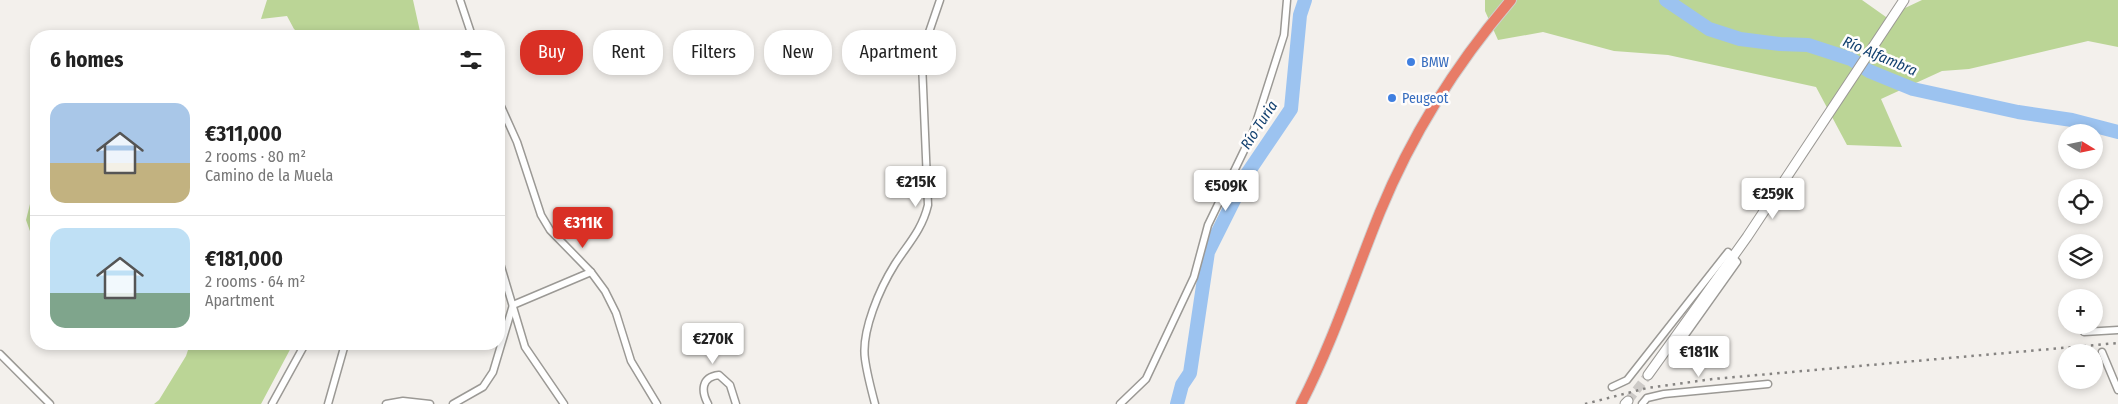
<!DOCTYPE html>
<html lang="en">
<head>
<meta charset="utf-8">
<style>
	body { margin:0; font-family:"Fira Sans Condensed",sans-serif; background:#f2f2f2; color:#222; height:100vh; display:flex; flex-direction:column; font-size:19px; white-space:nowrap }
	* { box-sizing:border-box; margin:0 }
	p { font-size:16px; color:#767676 }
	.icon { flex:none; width:28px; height:28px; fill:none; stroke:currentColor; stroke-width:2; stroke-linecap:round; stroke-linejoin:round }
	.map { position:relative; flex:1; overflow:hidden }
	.side { position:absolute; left:30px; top:30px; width:475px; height:320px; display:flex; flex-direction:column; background:#fff; border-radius:20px; box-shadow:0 2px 8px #0003 }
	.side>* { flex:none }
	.banner { position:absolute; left:520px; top:30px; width:475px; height:45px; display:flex; gap:10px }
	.needle { width:32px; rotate:100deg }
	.tools { position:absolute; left:2058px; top:124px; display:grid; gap:10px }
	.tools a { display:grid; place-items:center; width:45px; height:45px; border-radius:50%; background:#fff; box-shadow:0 2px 8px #0003; font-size:25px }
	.price { position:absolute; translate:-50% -42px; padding:0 11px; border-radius:5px; background:#fff; color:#222; font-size:16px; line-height:32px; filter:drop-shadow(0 1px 2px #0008) }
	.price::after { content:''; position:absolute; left:50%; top:30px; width:15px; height:11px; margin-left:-8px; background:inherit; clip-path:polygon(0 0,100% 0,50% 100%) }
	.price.current { background:#d93025; color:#fff }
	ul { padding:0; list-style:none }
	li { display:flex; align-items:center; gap:15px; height:125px; padding:0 20px }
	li+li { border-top:1px solid #e0e0e0 }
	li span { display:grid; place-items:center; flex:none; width:140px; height:100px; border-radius:15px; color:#555 }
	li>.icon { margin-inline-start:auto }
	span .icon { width:60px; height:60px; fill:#fffc; stroke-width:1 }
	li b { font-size:21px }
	h2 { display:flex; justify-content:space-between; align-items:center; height:60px; padding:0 20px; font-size:21px }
	.chip { padding:0 18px; border-radius:20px; background:#fff; box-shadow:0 2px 8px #0003; font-size:18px; line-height:45px }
	.chip.current { background:#d93025; color:#fff }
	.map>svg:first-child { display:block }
	.green { fill:#bbd596 }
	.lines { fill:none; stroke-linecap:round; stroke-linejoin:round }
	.river { stroke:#9cc3f0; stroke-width:14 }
	.secondary-tunnel { stroke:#cdcac7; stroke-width:9; stroke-dasharray:9 4.5; stroke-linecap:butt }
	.minor-casing { stroke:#9b9995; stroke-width:9 }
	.secondary-casing { stroke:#9b9995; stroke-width:11 }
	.trunk-casing { stroke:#cfcece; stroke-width:12 }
	.minor { stroke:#fff; stroke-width:6 }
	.secondary { stroke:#fff; stroke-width:9 }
	.trunk { stroke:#e87c67; stroke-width:10 }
	.rail { stroke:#858381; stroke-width:2.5; stroke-dasharray:2.5 5; stroke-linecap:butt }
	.shop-dot { fill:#3f7fe0; stroke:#fffdfc; stroke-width:2 }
	.labels { text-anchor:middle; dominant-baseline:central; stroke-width:5; stroke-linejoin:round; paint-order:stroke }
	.shop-label { font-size:14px; fill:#366cbe; stroke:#fffdfc; text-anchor:start }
	.water-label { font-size:15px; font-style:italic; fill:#12406f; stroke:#fffdfc }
</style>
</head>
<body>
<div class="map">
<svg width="2118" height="404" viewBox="0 0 2118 404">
	<rect width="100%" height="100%" fill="#f3f0ec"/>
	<g class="green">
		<path d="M267,0h146l8,36h-119l-8,-7 -7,-13 -26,3z"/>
		<path d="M1485,0h377l24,17 36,-17h196v47l-30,-6 -119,28 -27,2 -61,28 21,48 -55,-2 -31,-58 -148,-32 -54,-4 -71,-19 -45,8 -13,-29z"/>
		<path d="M36,193v55l-10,-28 6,-24z"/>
		<path d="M190,344h103l-32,60h-107l5,-4 27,-44z"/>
	</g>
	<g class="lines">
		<g class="river">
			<path d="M1666,0l43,29 31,10 40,5 28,1 43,14 18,12 44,18 105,23 54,8 46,12"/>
			<path d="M1177,404l5,-19 8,-12 18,-121 39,-78 44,-65 9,-94 5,-15"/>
		</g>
		<path class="secondary-tunnel" d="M1628,401l20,-26"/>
		<defs>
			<g id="minor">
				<path d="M460,0l12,36"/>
				<path d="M499,102l18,40 24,73 9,15 41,42 14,19 11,22 15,48 26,43"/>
				<path d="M499,260l26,87 39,57"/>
				<path d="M2084,332l34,-2"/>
				<path d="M2102,352l16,38"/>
				<path d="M0,354l50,50"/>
				<path d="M1612,387l15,-7 101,-128 9,10 -64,90"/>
				<path d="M272,404l33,-60"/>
				<path d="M328,404l17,-60"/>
				<path d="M386,404l17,-3 27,3"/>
				<path d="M453,404l30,-17 10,-15 20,-67 78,-33"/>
				<path d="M708,404c-7,-13 -7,-27 11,-29l11,10 6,19"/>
				<path d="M875,404c-4,-15 -8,-30 -10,-45 -4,-28 15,-71 30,-95 13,-20 27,-34 33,-59l-6,-142 5,-25 13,-38"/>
				<path d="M1120,404l26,-25 48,-102 14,-52 45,-93 31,-97 3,-35"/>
				<path d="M1642,404l5,-6 17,-4 104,-10"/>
			</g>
			<g id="secondary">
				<path d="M1648,375l99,-138 157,-237"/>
				<path d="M1625,404l3,-3"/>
			</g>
			<path id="trunk" d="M1301,404c32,-62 53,-128 79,-192 32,-78 77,-149 131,-212"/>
		</defs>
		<use href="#minor" class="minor-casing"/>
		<use href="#secondary" class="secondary-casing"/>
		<use href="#trunk" class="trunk-casing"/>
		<use href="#minor" class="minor"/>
		<use href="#secondary" class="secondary"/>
		<use href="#trunk" class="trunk"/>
		<path class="rail" d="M1585,404l62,-16 66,-9 405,-36"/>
	</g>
	<g class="shop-dot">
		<circle cx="1411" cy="62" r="5"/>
		<circle cx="1392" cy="98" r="5"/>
	</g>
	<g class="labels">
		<g class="shop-label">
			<text x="1421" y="62">BMW</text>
			<text x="1402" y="98">Peugeot</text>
		</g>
		<g class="water-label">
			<text transform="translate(1880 56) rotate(23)">Río Alfambra</text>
			<text transform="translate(1259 125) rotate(-57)">Río Turia</text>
		</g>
	</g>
</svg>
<div class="tools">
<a><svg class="needle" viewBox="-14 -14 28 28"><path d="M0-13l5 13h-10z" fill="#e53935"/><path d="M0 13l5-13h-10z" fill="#767676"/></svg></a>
<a><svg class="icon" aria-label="locate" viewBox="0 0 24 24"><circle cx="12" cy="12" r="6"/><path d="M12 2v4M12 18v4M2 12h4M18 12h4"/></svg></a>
<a><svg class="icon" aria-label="layers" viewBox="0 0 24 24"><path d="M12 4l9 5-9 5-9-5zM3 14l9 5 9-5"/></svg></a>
<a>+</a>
<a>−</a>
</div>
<b class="price" style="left:916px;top:208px">€215K</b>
<b class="price" style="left:1226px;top:212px">€509K</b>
<b class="price" style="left:1773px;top:220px">€259K</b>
<b class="price current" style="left:583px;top:249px">€311K</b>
<b class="price" style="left:713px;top:365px">€270K</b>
<b class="price" style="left:1699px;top:378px">€181K</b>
<div class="banner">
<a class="chip current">Buy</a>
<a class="chip">Rent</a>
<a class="chip">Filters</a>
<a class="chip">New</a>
<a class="chip">Apartment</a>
</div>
<section class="side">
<h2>6 homes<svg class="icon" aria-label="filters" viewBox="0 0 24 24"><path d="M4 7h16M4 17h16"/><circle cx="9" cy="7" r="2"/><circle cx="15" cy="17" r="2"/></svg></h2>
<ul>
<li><span style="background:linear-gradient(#a9c7e8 60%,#c2b280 0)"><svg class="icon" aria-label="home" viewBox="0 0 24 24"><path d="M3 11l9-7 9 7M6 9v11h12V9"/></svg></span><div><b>€311,000</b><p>2 rooms · 80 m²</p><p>Camino de la Muela</p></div></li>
<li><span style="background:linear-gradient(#bfe0f5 65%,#7fa58c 0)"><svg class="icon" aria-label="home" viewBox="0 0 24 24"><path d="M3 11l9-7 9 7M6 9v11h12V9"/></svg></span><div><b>€181,000</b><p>2 rooms · 64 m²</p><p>Apartment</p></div></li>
</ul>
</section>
</div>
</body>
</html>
